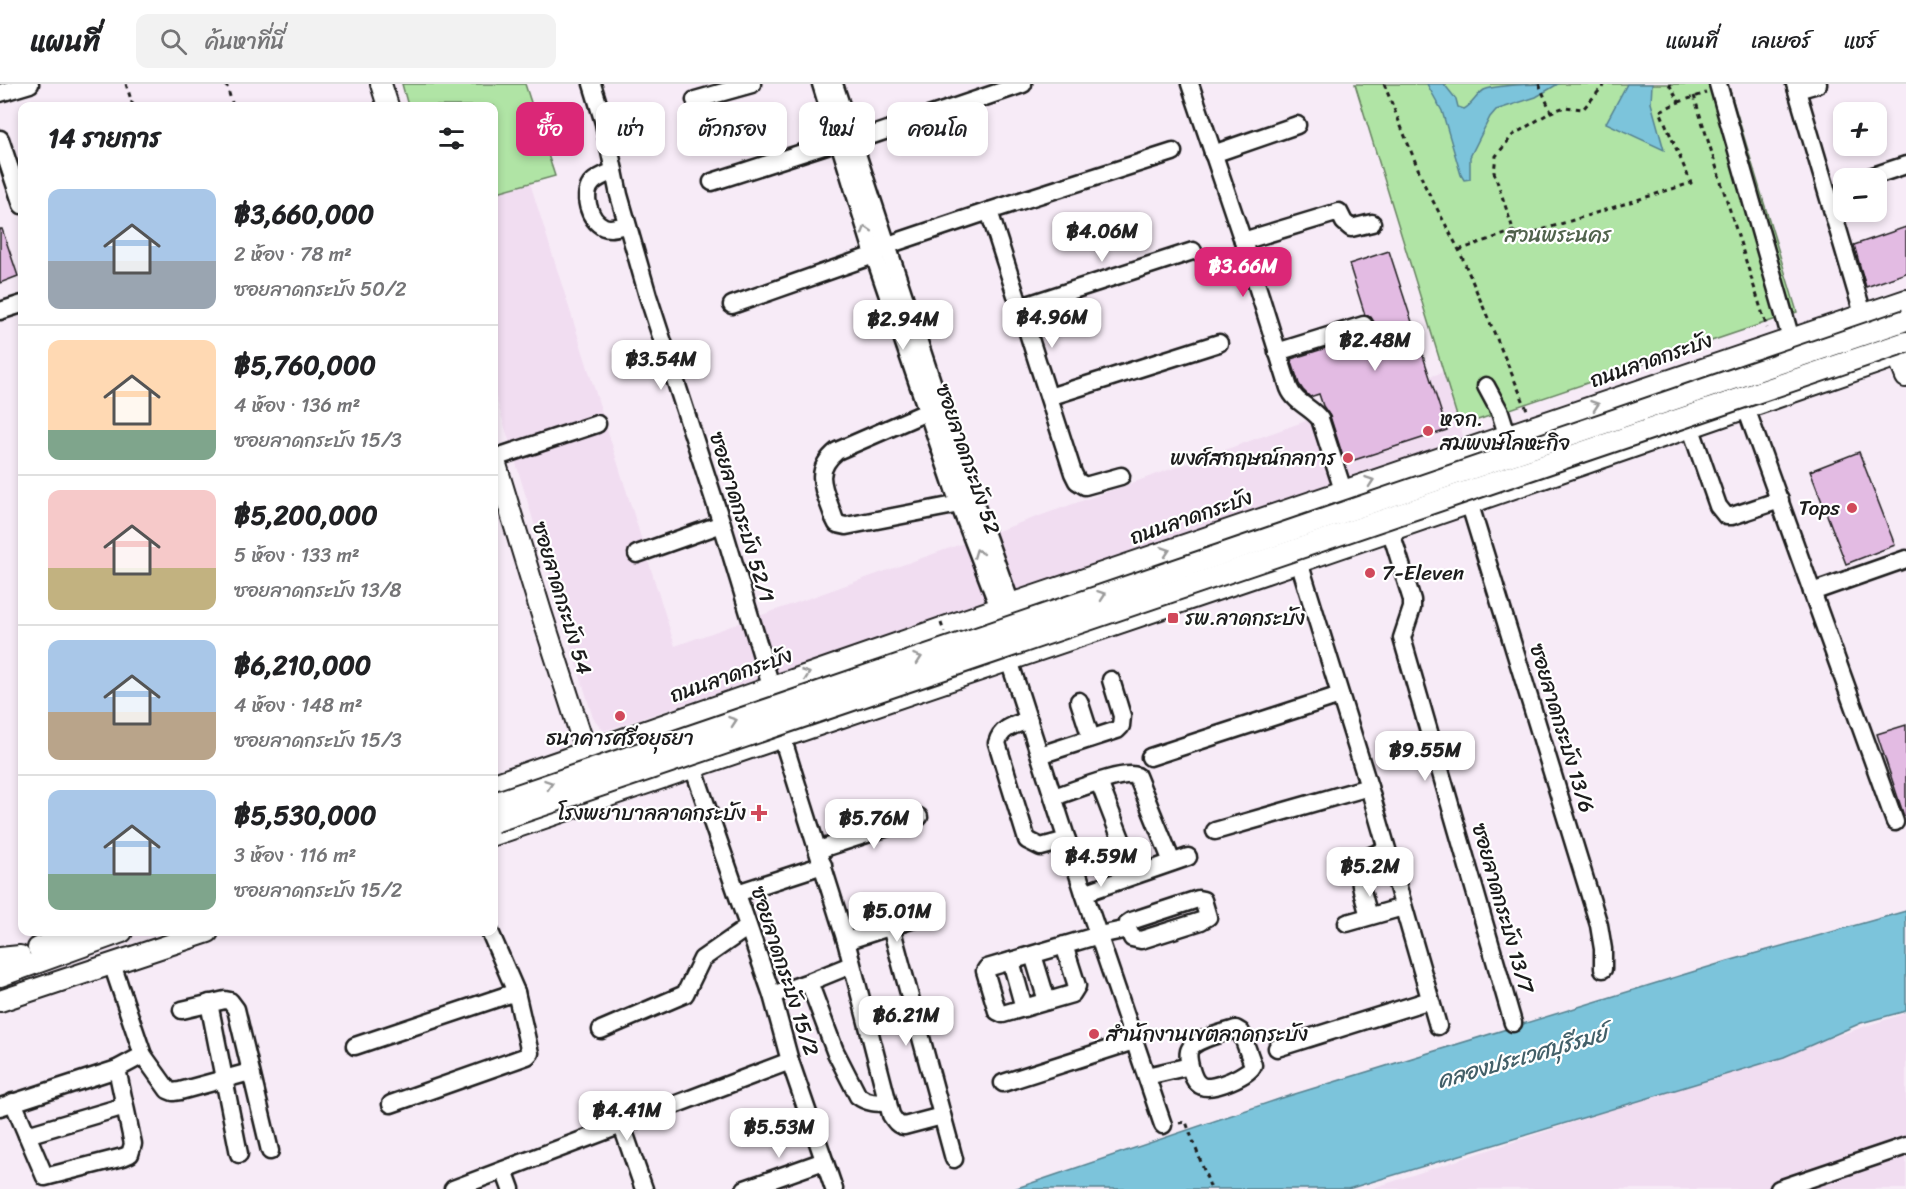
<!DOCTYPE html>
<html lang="th">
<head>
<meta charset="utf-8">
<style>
	body { margin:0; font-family:Sriracha,"Playpen Sans Thai",sans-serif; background:#f2f2f2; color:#202124; height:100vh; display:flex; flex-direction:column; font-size:22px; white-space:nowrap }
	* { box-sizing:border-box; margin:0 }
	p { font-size:20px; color:#757577 }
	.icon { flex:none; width:33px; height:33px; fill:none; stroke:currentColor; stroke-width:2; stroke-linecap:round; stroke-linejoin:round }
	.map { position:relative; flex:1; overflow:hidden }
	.sheet { position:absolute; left:18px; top:18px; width:480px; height:834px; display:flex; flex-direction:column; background:#fff; border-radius:12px; box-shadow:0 3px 9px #0003 }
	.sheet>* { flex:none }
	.guide { position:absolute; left:516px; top:18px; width:570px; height:54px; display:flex; gap:12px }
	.tools { position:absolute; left:1833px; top:18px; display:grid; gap:12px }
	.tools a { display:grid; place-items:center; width:54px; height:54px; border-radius:12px; background:#fff; box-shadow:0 3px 9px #0003; font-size:30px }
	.price { position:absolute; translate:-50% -51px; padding:0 14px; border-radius:12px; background:#fff; color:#222; font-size:20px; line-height:39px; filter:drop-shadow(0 2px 3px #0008) }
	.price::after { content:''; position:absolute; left:50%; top:36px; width:18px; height:14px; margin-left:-9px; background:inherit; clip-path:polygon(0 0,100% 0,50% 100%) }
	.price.on { background:#db2777; color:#fff }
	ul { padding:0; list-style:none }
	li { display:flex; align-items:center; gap:18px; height:150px; padding:0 30px }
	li+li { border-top:2px solid #e0e0e0 }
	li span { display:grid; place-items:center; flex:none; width:168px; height:120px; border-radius:12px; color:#555 }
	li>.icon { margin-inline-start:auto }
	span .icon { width:72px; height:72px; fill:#fffc; stroke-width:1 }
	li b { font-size:26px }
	h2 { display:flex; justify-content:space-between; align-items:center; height:72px; padding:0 30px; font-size:26px }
	.pill { padding:0 21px; border-radius:12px; background:#fff; box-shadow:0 3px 9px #0003; font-size:21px; line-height:54px }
	.pill.on { background:#db2777; color:#fff }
	header { display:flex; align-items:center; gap:36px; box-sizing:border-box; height:84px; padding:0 30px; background:#fff; border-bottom:2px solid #e0e0e0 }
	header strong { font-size:28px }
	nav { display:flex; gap:33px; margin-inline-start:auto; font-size:21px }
	.search { width:420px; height:54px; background:#f2f2f2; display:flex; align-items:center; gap:15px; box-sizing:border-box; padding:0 21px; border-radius:12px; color:#757577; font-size:22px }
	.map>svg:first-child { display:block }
	.built { fill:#f1ddf1 }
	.green { fill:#b0e4a5; stroke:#668060; stroke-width:1.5 }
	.water { fill:#7bc4db; stroke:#55818f; stroke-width:1.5 }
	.building { fill:#e3bbe3; stroke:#1c1c1c; stroke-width:1.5 }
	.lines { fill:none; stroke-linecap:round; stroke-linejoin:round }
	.minor-casing { stroke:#1c1c1c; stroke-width:21 }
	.major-casing { stroke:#1c1c1c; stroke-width:24 }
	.path { stroke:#1c1c1c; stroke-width:3; stroke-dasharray:4.5 4.5; stroke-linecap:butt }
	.minor { stroke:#fff; stroke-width:16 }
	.major { stroke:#fff; stroke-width:20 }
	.major-bridge-casing { stroke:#1c1c1c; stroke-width:24; stroke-linecap:butt }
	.path-bridge { stroke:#1c1c1c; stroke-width:3; stroke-dasharray:4.5 4.5; stroke-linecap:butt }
	.major-bridge { stroke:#fff; stroke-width:20 }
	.oneway { stroke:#999 }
	.poi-dot { fill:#d1495b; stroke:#fff; stroke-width:2 }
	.labels { text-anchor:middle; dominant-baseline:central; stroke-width:4.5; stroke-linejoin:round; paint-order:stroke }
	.park-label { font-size:21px; fill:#50624c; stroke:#fff }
	.street-label { font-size:21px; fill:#1c1c1c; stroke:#fff }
	.poi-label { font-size:21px; fill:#1c1c1c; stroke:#fff; text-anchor:start }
	.water-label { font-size:22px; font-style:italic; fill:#425f68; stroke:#fff }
</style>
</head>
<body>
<header>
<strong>แผนที่</strong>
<div class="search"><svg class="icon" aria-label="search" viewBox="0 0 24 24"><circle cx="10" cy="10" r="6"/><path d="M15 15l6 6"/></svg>ค้นหาที่นี่</div>
<nav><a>แผนที่</a><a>เลเยอร์</a><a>แชร์</a></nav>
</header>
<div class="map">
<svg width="1906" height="1105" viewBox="0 0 1906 1105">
	<rect width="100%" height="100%" fill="#f7ebf7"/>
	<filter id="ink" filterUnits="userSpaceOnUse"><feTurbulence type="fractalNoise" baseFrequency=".0167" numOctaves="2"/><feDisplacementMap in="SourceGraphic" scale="12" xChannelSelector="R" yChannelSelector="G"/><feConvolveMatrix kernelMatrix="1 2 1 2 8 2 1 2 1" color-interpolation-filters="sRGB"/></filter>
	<g filter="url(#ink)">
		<g class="built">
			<path d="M530,99l145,463 768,-274 22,70 -861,289 -11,-13 -99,-327v-198z"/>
			<path d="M1906,929v176h-536z"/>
		</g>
		<g class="green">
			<path d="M402,0h123l30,92 -61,17v-87h-86z"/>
			<path d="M1355,0h373l69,228 -337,114z"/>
		</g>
		<g class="water">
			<path d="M1427,0h17l12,15 2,8 6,2c9,-5 12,-14 20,-19 16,-6 55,-6 74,-6l-22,13 -40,13 -6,7 -20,40v22l-6,1 -3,-5 -19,-64z"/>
			<path d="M1627,0h25l-1,19 13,47 -58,-27z"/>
			<path d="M1906,827v100l-45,12 -77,34 -436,132h-334l268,-91 446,-137z"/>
		</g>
		<g class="building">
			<path d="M1906,143v46l-40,14 -12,-42z"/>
			<path d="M0,145h2l16,47 -18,7z"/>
			<path d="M1389,167l58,179 -102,33 -15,-47 -7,-10 -4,-12 -9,3 -7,-7 -4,-6 -8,-25 80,-25 3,-6v-6l-3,-5 -6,-2 -16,-51z"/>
			<path d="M1859,368l36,93 -49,19 -36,-93z"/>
			<path d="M1906,641v91h-2l-27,-82z"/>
		</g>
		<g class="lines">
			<defs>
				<g id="minor">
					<path d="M592,0l12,39 15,72 29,101 74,228 49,162"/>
					<path d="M821,0l53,171 85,249 40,104"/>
					<path d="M834,0l108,328 69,192"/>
					<path d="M1190,0l53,157 46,147c6,15 22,19 31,31l23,71"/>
					<path d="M1718,0l73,255"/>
					<path d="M1795,0l68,230"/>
					<path d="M1797,6l21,-6"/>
					<path d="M0,9l30,-9"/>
					<path d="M695,16l57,-16"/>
					<path d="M0,55l22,66"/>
					<path d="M1213,70l84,-29"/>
					<path d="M614,87c-7,3 -16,6 -21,11 -12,11 -4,39 11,45 8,3 16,-1 23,-2"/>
					<path d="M1867,94l39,-13"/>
					<path d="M712,98l121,-39 19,-1 171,-58"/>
					<path d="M989,127l84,262 4,8 8,5 36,-10"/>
					<path d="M1243,157l96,-29 5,10 7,6 21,-5"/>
					<path d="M732,221l142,-50 5,-7 110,-37 184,-59"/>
					<path d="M1021,223l172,-56"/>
					<path d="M0,227l22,-7"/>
					<path d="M1277,268l87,-27"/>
					<path d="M1486,302l14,26 7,22"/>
					<path d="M1049,313l170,-54"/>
					<path d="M1746,324l149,414"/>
					<path d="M937,329l-15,1 -85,37c-26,21 -12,39 -3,67l3,6 9,2 124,-24"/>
					<path d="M1690,342l28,80 8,10h6l48,-16"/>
					<path d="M494,374l103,-34"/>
					<path d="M1469,418l130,423 4,24v20"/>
					<path d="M1390,445l22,71v8l-10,30 111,385"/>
					<path d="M637,470l85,-30"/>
					<path d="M1299,478l70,225 69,239"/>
					<path d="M1812,508l94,-33"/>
					<path d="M1009,576l75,233 79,232"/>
					<path d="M1079,617l12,37"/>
					<path d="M1029,636c-14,5 -28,7 -32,23l30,97 14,7 26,-7"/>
					<path d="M782,653l64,204 45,174c4,6 6,10 13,11l38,-10"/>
					<path d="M1040,671l77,-25 4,-4 1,-10 -11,-36"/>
					<path d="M1150,673l190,-62"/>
					<path d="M693,683l79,228 18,66 44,128"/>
					<path d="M1099,698l36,93"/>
					<path d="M1054,713c16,-5 69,-27 83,-21l35,86"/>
					<path d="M1215,747l154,-44"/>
					<path d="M818,766l101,-33"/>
					<path d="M737,809l86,-28"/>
					<path d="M1084,809l104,-36"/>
					<path d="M1369,832c-3,-12 -16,-47 -5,-56 5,-5 16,-7 22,-10"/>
					<path d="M1347,839l56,-16"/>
					<path d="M891,843l63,232"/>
					<path d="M846,857l90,-29"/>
					<path d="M1064,861l13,41 -5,8 -69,20 -6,-3 -12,-40 2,-3 112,-33 29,-6v-6l3,-2 67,-22 5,1 5,17 -7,4 -60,19 -9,-2 -4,-9"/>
					<path d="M1033,871l14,46"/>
					<path d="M1011,877l13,47"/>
					<path d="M112,880l31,91 25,35 5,2 7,-1 70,-19"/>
					<path d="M809,898l26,69 23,45c9,7 19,7 30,7"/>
					<path d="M772,911l37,-13 42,-17"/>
					<path d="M209,919l30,151"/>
					<path d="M182,926l43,-10 5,1 6,8 34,142"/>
					<path d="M601,946l84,-36 17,-35 46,-32"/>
					<path d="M355,962l161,-54"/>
					<path d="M1277,964l153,-48"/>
					<path d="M1147,992l43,-10c2,7 4,17 12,20 10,5 48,-11 51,-21l-12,-33 -5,-3c-10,3 -44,11 -47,22 -1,4 0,11 1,15"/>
					<path d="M1003,999l131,-42"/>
					<path d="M13,1018l32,75 78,-20 7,-3 3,-10 -16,-75"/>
					<path d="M391,1020l136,-48 3,-3 -14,-61 -26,-60"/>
					<path d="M0,1023l117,-38 26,-14"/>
					<path d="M622,1042l22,63"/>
					<path d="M27,1051l98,-29"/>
					<path d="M504,1086l7,19"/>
					<path d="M453,1105l337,-128"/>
					<path d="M745,1105l79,-28"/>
					<path d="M1779,1105l127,-43"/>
				</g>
				<g id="major">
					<path d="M381,0l7,22"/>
					<path d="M1898,272l8,21"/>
					<path d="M494,374l47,154 49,152"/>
					<path d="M494,700l505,-176 907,-308"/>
					<path d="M494,751l805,-273 607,-209"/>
					<path d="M38,864l42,-16"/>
					<path d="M0,874l20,-2"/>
					<path d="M0,892l122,-44"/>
					<path d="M0,917l208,-69"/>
				</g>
			</defs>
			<use href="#minor" class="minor-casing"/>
			<use href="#major" class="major-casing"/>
			<g class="path">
				<path d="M126,0l7,22"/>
				<path d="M226,0l7,22"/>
				<path d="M1384,0l41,102 34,64 69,162"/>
				<path d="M1539,0l12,28"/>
				<path d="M1605,0l-22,25 -18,-2 -14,5 -38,23 -17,21 -2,16 22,66 175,-55 -31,-72 19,-9 -10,-18"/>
				<path d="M1694,12l73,232"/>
				<path d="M1679,18l27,-9"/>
				<path d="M1459,166l55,-19"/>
				<path d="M1179,1039l7,-1 25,67"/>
			</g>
			<use href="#minor" class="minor"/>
			<use href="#major" class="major"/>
			<defs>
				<g id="major-bridge">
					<path d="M494,719l1412,-483"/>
					<path d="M494,738l1412,-480"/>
				</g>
			</defs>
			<use href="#major-bridge" class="major-bridge-casing"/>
			<path class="path-bridge" d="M941,539l3,9"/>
			<use href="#major-bridge" class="major-bridge"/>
		</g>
		<defs><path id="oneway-chevron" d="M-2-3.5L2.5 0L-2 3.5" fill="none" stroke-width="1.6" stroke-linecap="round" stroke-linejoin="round" transform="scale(1.5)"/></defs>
		<g class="oneway">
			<use href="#oneway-chevron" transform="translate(866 146) rotate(-107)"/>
			<use href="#oneway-chevron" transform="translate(1595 321) rotate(-19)"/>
			<use href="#oneway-chevron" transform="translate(1370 397) rotate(-19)"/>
			<use href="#oneway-chevron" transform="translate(1166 467) rotate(-19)"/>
			<use href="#oneway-chevron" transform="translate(978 469) rotate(-111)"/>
			<use href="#oneway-chevron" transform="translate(1102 511) rotate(-19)"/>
			<use href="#oneway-chevron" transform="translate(918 574) rotate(-19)"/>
			<use href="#oneway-chevron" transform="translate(806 590) rotate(-19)"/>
			<use href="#oneway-chevron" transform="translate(733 637) rotate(-19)"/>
			<use href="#oneway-chevron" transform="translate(549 700) rotate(-19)"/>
		</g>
	</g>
	<g class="poi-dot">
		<circle cx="1428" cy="347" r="6"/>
		<circle cx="1348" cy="374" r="6"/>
		<circle cx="1852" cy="424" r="6"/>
		<circle cx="1370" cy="489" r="6"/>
		<rect x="1167" y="528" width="12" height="12" rx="3"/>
		<circle cx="620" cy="632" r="6"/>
		<path d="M756 720h6v6h6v6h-6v6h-6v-6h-6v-6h6z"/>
		<circle cx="1094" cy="950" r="6"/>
	</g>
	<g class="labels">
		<g class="park-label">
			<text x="1558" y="151">สวนพระนคร</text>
		</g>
		<g class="street-label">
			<text transform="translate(1651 276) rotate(-19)">ถนนลาดกระบัง</text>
			<text transform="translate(968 375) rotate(71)">ซอยลาดกระบัง 52</text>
			<text transform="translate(742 433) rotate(73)">ซอยลาดกระบัง 52/1</text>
			<text transform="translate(1191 433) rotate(-19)">ถนนลาดกระบัง</text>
			<text transform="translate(562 514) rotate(73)">ซอยลาดกระบัง 54</text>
			<text transform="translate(731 591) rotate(-19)">ถนนลาดกระบัง</text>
			<text transform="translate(1562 644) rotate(73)">ซอยลาดกระบัง 13/6</text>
			<text transform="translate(1503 824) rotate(74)">ซอยลาดกระบัง 13/7</text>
			<text transform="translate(785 887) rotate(72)">ซอยลาดกระบัง 15/2</text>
		</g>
		<g class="poi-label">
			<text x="1440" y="335">หจก.<tspan x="1440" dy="24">สมพงษ์โลหะกิจ</tspan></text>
			<text x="1336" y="374" text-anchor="end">พงศ์สกฤษณ์กลการ</text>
			<text x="1840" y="424" text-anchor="end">Tops</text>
			<text x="1382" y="489">7-Eleven</text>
			<text x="1185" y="534">รพ.ลาดกระบัง</text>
			<text x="620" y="654" text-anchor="middle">ธนาคารศรีอยุธยา</text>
			<text x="746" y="729" text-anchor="end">โรงพยาบาลลาดกระบัง</text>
			<text x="1106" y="950">สำนักงานเขตลาดกระบัง</text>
		</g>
		<g class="water-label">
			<text transform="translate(1522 973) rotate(-16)">คลองประเวศบุรีรมย์</text>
		</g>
	</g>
</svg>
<div class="tools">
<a>+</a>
<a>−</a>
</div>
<b class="price" style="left:1102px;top:179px">฿4.06M</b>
<b class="price on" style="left:1243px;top:214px">฿3.66M</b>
<b class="price" style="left:1052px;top:265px">฿4.96M</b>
<b class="price" style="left:903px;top:267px">฿2.94M</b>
<b class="price" style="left:1375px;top:288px">฿2.48M</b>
<b class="price" style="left:661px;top:307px">฿3.54M</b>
<b class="price" style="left:1425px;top:698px">฿9.55M</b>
<b class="price" style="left:874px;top:766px">฿5.76M</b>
<b class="price" style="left:1101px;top:804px">฿4.59M</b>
<b class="price" style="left:1370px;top:814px">฿5.2M</b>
<b class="price" style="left:897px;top:859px">฿5.01M</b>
<b class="price" style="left:906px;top:963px">฿6.21M</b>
<b class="price" style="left:627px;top:1058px">฿4.41M</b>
<b class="price" style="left:779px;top:1075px">฿5.53M</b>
<div class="guide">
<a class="pill on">ซื้อ</a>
<a class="pill">เช่า</a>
<a class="pill">ตัวกรอง</a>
<a class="pill">ใหม่</a>
<a class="pill">คอนโด</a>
</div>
<section class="sheet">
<h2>14 รายการ<svg class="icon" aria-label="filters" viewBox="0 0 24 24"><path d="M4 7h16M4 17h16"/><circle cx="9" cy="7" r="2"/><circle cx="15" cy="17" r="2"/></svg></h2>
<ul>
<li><span style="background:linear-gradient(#a9c7e8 60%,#9aa5b1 0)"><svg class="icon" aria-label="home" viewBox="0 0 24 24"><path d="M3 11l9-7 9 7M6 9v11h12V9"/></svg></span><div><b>฿3,660,000</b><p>2 ห้อง · 78 m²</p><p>ซอยลาดกระบัง 50/2</p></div></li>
<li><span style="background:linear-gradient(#ffd9b3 75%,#7fa58c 0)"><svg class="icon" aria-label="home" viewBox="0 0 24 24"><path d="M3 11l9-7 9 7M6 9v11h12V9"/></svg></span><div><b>฿5,760,000</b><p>4 ห้อง · 136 m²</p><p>ซอยลาดกระบัง 15/3</p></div></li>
<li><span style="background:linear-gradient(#f6c9c9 65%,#c2b280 0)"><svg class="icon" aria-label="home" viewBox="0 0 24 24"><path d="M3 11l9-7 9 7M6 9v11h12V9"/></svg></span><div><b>฿5,200,000</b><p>5 ห้อง · 133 m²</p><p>ซอยลาดกระบัง 13/8</p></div></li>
<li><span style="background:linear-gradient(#a9c7e8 60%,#b9a48a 0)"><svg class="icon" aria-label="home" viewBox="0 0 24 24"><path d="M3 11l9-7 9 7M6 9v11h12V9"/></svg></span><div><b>฿6,210,000</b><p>4 ห้อง · 148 m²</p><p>ซอยลาดกระบัง 15/3</p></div></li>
<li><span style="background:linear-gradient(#a9c7e8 70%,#7fa58c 0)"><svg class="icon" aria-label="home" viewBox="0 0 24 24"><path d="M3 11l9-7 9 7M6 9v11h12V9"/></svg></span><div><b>฿5,530,000</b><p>3 ห้อง · 116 m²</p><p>ซอยลาดกระบัง 15/2</p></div></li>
</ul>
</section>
</div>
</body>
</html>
